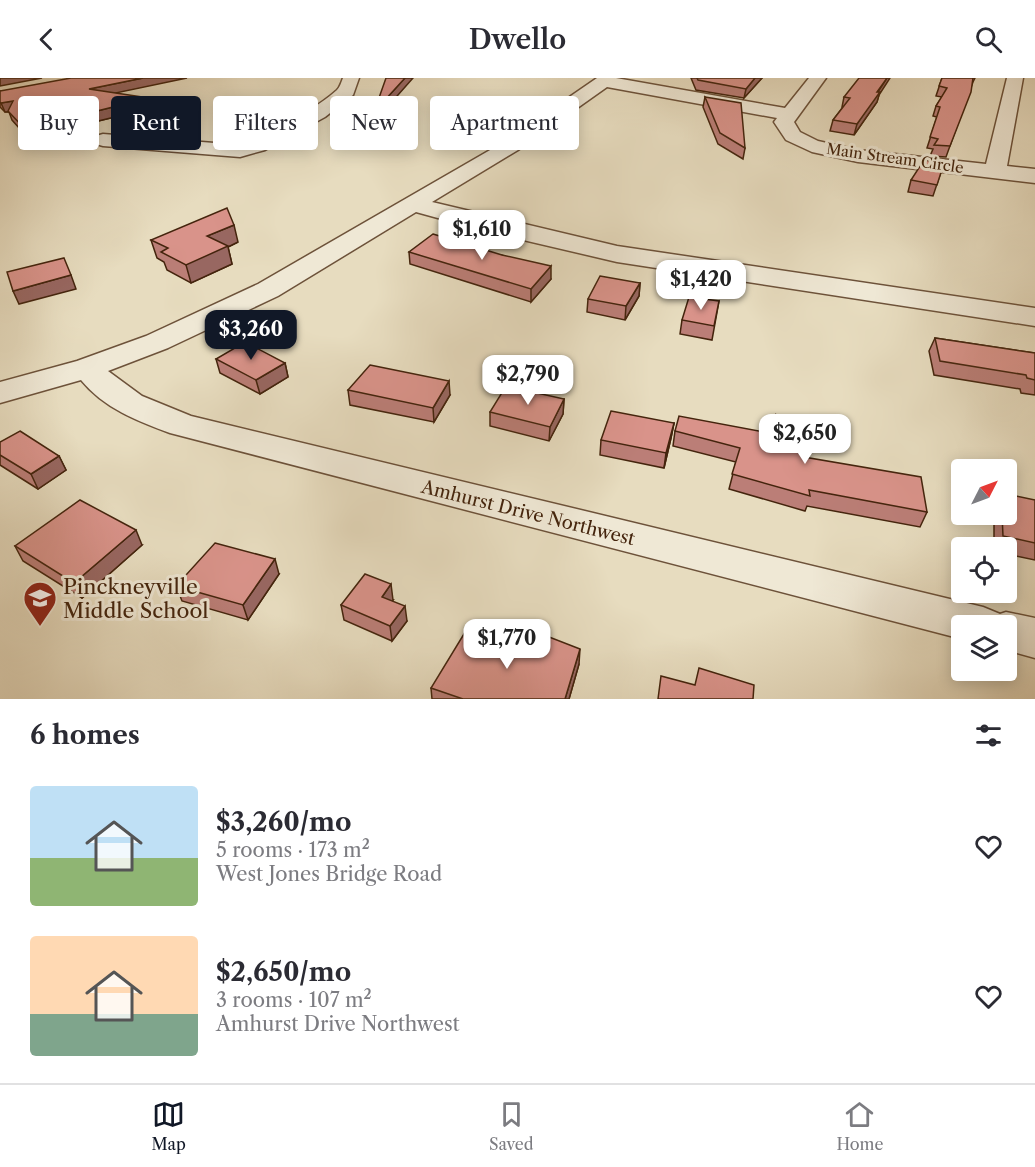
<!DOCTYPE html>
<html lang="en">
<head>
<meta charset="utf-8">
<style>
	body { margin:0; font-family:"Libre Caslon Text",serif; background:#f2f2f3; color:#2b2b33; height:100vh; display:flex; flex-direction:column; font-size:22px; white-space:nowrap }
	* { box-sizing:border-box; margin:0 }
	p { font-size:20px; color:#7c7c81 }
	.icon { flex:none; width:33px; height:33px; fill:none; stroke:currentColor; stroke-width:2; stroke-linecap:round; stroke-linejoin:round }
	.map { position:relative; height:621px; overflow:hidden }
	.sheet { display:flex; flex-direction:column; background:#fff; flex:1 }
	.sheet>* { flex:none }
	.top-card { position:absolute; left:18px; top:18px; width:600px; height:54px; display:flex; gap:12px }
	.needle { width:39px; rotate:48deg }
	.fabs { position:absolute; left:951px; top:381px; display:grid; gap:12px }
	.fabs a { display:grid; place-items:center; width:66px; height:66px; border-radius:6px; background:#fff; box-shadow:0 3px 15px #0003; font-size:30px }
	.price { position:absolute; translate:-50% -51px; padding:0 14px; border-radius:12px; background:#fff; color:#222; font-size:20px; line-height:39px; filter:drop-shadow(0 2px 3px #0008) }
	.price::after { content:''; position:absolute; left:50%; top:36px; width:18px; height:14px; margin-left:-9px; background:inherit; clip-path:polygon(0 0,100% 0,50% 100%) }
	.price.current { background:#111827; color:#fff }
	ul { padding:0; list-style:none }
	li { display:flex; align-items:center; gap:18px; height:150px; padding:0 30px }
	li span { display:grid; place-items:center; flex:none; width:168px; height:120px; border-radius:6px; color:#555 }
	li>.icon { margin-inline-start:auto }
	span .icon { width:72px; height:72px; fill:#fffc; stroke-width:1 }
	li b { font-size:26px }
	h2 { display:flex; justify-content:space-between; align-items:center; height:72px; padding:0 30px; font-size:26px }
	.chip { padding:0 21px; border-radius:6px; background:#fff; box-shadow:0 3px 15px #0003; font-size:21px; line-height:54px }
	.chip.current { background:#111827; color:#fff }
	header { display:flex; justify-content:space-between; align-items:center; height:78px; padding:0 30px; background:#fff; font-size:27px; font-weight:600 }
	.menu { display:flex; justify-content:space-around; align-items:center; height:84px; border-top:2px solid #e1e1e2; background:#fff; font-size:16px; color:#7c7c81 }
	.menu a { display:grid; justify-items:center; gap:3px }
	.menu .current { color:#111827 }
	.map>svg:first-child { display:block }
	.lines { fill:none; stroke-linecap:round; stroke-linejoin:round }
	.minor-casing { stroke:#6d523a; stroke-width:3 }
	.minor { fill:#efe8d5; fill-rule:evenodd }
	.wall { fill:#bb7e77; stroke:#44240d; stroke-width:1.5 }
	.shaded-wall { fill:#986761; stroke:#44240d; stroke-width:1.5 }
	.building { fill:#d9938a; stroke:#44240d; stroke-width:1.5 }
	.labels { text-anchor:middle; dominant-baseline:central; stroke-width:6; stroke-linejoin:round; paint-order:stroke }
	.far-street-label { font-size:15px; fill:#44240d; stroke:#efe8d5 }
	.street-label { font-size:18px; fill:#44240d; stroke:#efe8d5 }
	.near-poi-label { font-size:21px; fill:#44240d; stroke:#efe8d5; text-anchor:start }
</style>
</head>
<body>
<header><svg class="icon" aria-label="back" viewBox="0 0 24 24"><path d="M15 5l-7 7 7 7"/></svg>Dwello<svg class="icon" aria-label="search" viewBox="0 0 24 24"><circle cx="10" cy="10" r="6"/><path d="M15 15l6 6"/></svg></header>
<div class="map">
<svg width="1035" height="621" viewBox="0 0 1035 621">
	<rect width="100%" height="100%" fill="#e7dcbf"/>
	<filter id="stains"><feTurbulence type="fractalNoise" baseFrequency=".00333" numOctaves="4"/><feColorMatrix values="0 0 0 0 .2 0 0 0 0 .09 0 0 0 0 .02 0 0 0 .5 -.17"/></filter>
	<radialGradient id="worn" r=".72"><stop offset=".6" stop-color="#630" stop-opacity="0"/><stop offset="1" stop-color="#630" stop-opacity=".3"/></radialGradient>
	<g class="lines">
		<defs>
			<g id="minor">
				<path d="M343,0h16l-6,17 -28,22 -60,33 -18,5 -7,2 -137,-11 -7,-2 -3,-4 3,-4 7,-2 136,11c27,-8 77,-36 98,-55 3,-3 4,-7 6,-12z"/>
				<path d="M597,0h19l169,30 24,-30h17l-32,44 6,10 18,9 40,9 128,14 21,-86h16l-16,88 28,3v14l-177,-21 -46,-10 -26,-12 -12,-18 3,-4 -170,-31 -89,63 -86,52 185,44 418,62v18l-418,-64 -132,-31 -69,-19 -138,84 -110,52 -60,23 34,25 49,20 792,191 17,7 6,-2 29,6v40l-29,-8v-24h-44v13l-792,-206c-33,-12 -66,-25 -89,-53l-81,23v-21l77,-21 69,-25 112,-52 246,-142z"/>
			</g>
		</defs>
		<use href="#minor" class="minor-casing"/>
		<use href="#minor" class="minor"/>
	</g>
	<g class="wall">
		<path d="M691,0h71l-18,20 -48,-8z"/>
		<path d="M942,0h33l-2,4 -27,75 -16,-1 3,-7 -6,-1 10,-31 -4,-1 3,-10 6,-9 -6,-1z"/>
		<path d="M0,13l115,2 37,15 -124,30 -16,-18 -3,-8h-4l-5,-5z"/>
		<path d="M879,17l-2,7 -23,33 -24,-4 3,-11 10,-13h-1l2,-10z"/>
		<path d="M705,19l40,51 -2,11 -25,-15 -15,-37z"/>
		<path d="M944,85l-11,33 -25,-4 3,-12z"/>
		<path d="M151,162l87,2 -10,5 4,17 -41,19 -24,-13 -3,-8 -7,-4z"/>
		<path d="M409,174l93,3 49,24 -20,23 -121,-38z"/>
		<path d="M640,205l-1,13 -14,24 -38,-8 1,-13z"/>
		<path d="M719,223l-7,39 -32,-6 2,-14z"/>
		<path d="M935,260l100,15v42l-14,-2 -1,-4 -86,-14 -5,-24z"/>
		<path d="M216,281l69,4 3,14 -28,17 -40,-21z"/>
		<path d="M348,312l102,5 -16,27 -84,-17z"/>
		<path d="M564,321l-1,15 -14,27 -59,-15v-14z"/>
		<path d="M776,337l28,42 123,55 -7,15 -113,-21 -2,5 -76,-22 7,-27 -63,-16 2,-15 97,3z"/>
		<path d="M674,345l-3,15 -7,30 -64,-13 1,-15z"/>
		<path d="M0,364l59,14 7,14 -28,19 -38,-24z"/>
		<path d="M1035,422v60l-29,-6v-6h-12v-34h12z"/>
		<path d="M142,467l-60,53 -59,-37 -8,-15z"/>
		<path d="M279,496l-31,46 -66,-19 -6,-15z"/>
		<path d="M393,522l-1,1 15,20 -15,20 -48,-21 -3,-15z"/>
		<path d="M537,579l42,7 -10,35h-137l-1,-11z"/>
	</g>
	<g class="shaded-wall">
		<path d="M0,0h42l-42,8z"/>
		<path d="M143,0h44l-95,20 -3,-9z"/>
		<path d="M405,0h8l-38,43 -1,-9z"/>
		<path d="M755,0h7l-18,20 2,-9z"/>
		<path d="M887,0h3l-11,17 -2,7 -23,33 3,-11z"/>
		<path d="M149,20l3,10 -124,30 -3,-9z"/>
		<path d="M13,23l3,10 -11,1 -4,-9z"/>
		<path d="M234,147l4,17 -10,5 4,17 -41,19 -5,-18 21,-29z"/>
		<path d="M551,188v13l-20,23v-13z"/>
		<path d="M71,197l5,14 -57,15 -6,-13z"/>
		<path d="M640,205l-1,13 -14,24 1,-14z"/>
		<path d="M285,285l3,14 -28,17 -4,-14z"/>
		<path d="M449,303l1,14 -16,27 -1,-14z"/>
		<path d="M564,321l-1,15 -14,27 1,-14z"/>
		<path d="M674,345l-3,15 -7,30 2,-15z"/>
		<path d="M59,378l7,14 -28,19 -7,-15z"/>
		<path d="M136,452l6,15 -60,53 -8,-15z"/>
		<path d="M275,481l4,15 -31,46 -5,-15z"/>
		<path d="M391,506l2,16 -8,12 -3,-15z"/>
		<path d="M405,528l2,15 -15,20 -2,-15z"/>
		<path d="M580,571l-1,15 -10,35h-4z"/>
	</g>
	<g class="building">
		<path d="M71,0h72l-54,11 60,9 -124,31 -17,-18 5,-10 -12,2 -1,-1v-11z"/>
		<path d="M386,0h19l-31,34z"/>
		<path d="M697,0h58l-9,11 -48,-9z"/>
		<path d="M859,0h28l-10,14h3l-23,32 -24,-4 17,-22 -6,-1z"/>
		<path d="M942,0h31l-2,14 -21,54 -16,-1 4,-6 -8,-2 10,-30 -4,-1 11,-18 -8,-2z"/>
		<path d="M705,19l36,6 4,45 -25,-15z"/>
		<path d="M924,82l20,3 -7,22 -26,-5z"/>
		<path d="M227,130l7,17 -27,11 21,10 -42,19 -25,-13 7,-4 -17,-8z"/>
		<path d="M433,156l69,21 49,11 -20,23 -122,-37z"/>
		<path d="M64,180l7,17 -58,16 -6,-19z"/>
		<path d="M600,198l40,7 -14,23 -38,-7z"/>
		<path d="M689,219l30,4 -5,25 -32,-6z"/>
		<path d="M935,260l100,15v27l-8,-2 -1,-3 -86,-14z"/>
		<path d="M245,264l40,21 -29,17 -40,-21z"/>
		<path d="M370,287l79,16 -16,27 -85,-18z"/>
		<path d="M506,308l58,13 -14,28 -60,-15z"/>
		<path d="M611,333l63,12 -8,30 -65,-13z"/>
		<path d="M776,337l23,7 5,35 117,20 6,35 -118,-22 1,6 -78,-22 8,-26 -65,-17 4,-15 95,18z"/>
		<path d="M20,353l39,25 -28,18 -31,-19v-13z"/>
		<path d="M1006,416l29,6v43l-32,-7 -1,-22h4z"/>
		<path d="M80,422l56,30 -62,53 -59,-37z"/>
		<path d="M215,465l60,16 -32,46 -67,-19z"/>
		<path d="M365,496l26,10 -9,13 23,9 -15,20 -49,-21z"/>
		<path d="M467,551l70,28 7,-22 36,14 -15,50h-102l-32,-11z"/>
		<path d="M699,590l55,17 -1,14h-95l3,-23 34,9z"/>
	</g>
	<defs>
		<symbol id="school-pin" viewBox="-11 -11 22 30"><path d="M0 17L-7.5 6A9.5 9.5 0 1 1 7.5 6Z" fill="#8f2418" stroke="#efe8d5"/><path d="M0-5L7-2L0 1L-7-2ZM-4 1L0 2.5L4 1V4Q0 6-4 4Z" fill="#fff"/></symbol>
	</defs>
	<g fill-rule="evenodd">
		<use href="#school-pin" x="21" y="501" width="38" height="52"/>
	</g>
	<g class="labels">
		<g class="far-street-label">
			<text transform="translate(895 80) rotate(8)">Main Stream Circle</text>
		</g>
		<g class="street-label">
			<text transform="translate(528 435) rotate(14)">Amhurst Drive Northwest</text>
		</g>
		<g class="near-poi-label">
			<text x="63" y="508">Pinckneyville<tspan x="63" dy="24">Middle School</tspan></text>
		</g>
	</g>
	<rect width="100%" height="100%" filter="url(#stains)"/>
	<rect width="100%" height="100%" fill="url(#worn)"/>
</svg>
<div class="fabs">
<a><svg class="needle" viewBox="-14 -14 28 28"><path d="M0-13l5 13h-10z" fill="#e53935"/><path d="M0 13l5-13h-10z" fill="#7c7c81"/></svg></a>
<a><svg class="icon" aria-label="locate" viewBox="0 0 24 24"><circle cx="12" cy="12" r="6"/><path d="M12 2v4M12 18v4M2 12h4M18 12h4"/></svg></a>
<a><svg class="icon" aria-label="layers" viewBox="0 0 24 24"><path d="M12 4l9 5-9 5-9-5zM3 14l9 5 9-5"/></svg></a>
</div>
<b class="price" style="left:482px;top:183px">$1,610</b>
<b class="price" style="left:701px;top:233px">$1,420</b>
<b class="price current" style="left:251px;top:283px">$3,260</b>
<b class="price" style="left:528px;top:328px">$2,790</b>
<b class="price" style="left:805px;top:387px">$2,650</b>
<b class="price" style="left:507px;top:592px">$1,770</b>
<div class="top-card">
<a class="chip">Buy</a>
<a class="chip current">Rent</a>
<a class="chip">Filters</a>
<a class="chip">New</a>
<a class="chip">Apartment</a>
</div>
</div>
<section class="sheet">
<h2>6 homes<svg class="icon" aria-label="filters" viewBox="0 0 24 24"><path d="M4 7h16M4 17h16"/><circle cx="9" cy="7" r="2"/><circle cx="15" cy="17" r="2"/></svg></h2>
<ul>
<li><span style="background:linear-gradient(#bfe0f5 60%,#8fb573 0)"><svg class="icon" aria-label="home" viewBox="0 0 24 24"><path d="M3 11l9-7 9 7M6 9v11h12V9"/></svg></span><div><b>$3,260/mo</b><p>5 rooms · 173 m²</p><p>West Jones Bridge Road</p></div><svg class="icon" aria-label="heart" viewBox="0 0 24 24"><path d="M12 20l-8-8c-3-5 5-10 8-4 3-6 11-1 8 4z"/></svg></li>
<li><span style="background:linear-gradient(#ffd9b3 65%,#7fa58c 0)"><svg class="icon" aria-label="home" viewBox="0 0 24 24"><path d="M3 11l9-7 9 7M6 9v11h12V9"/></svg></span><div><b>$2,650/mo</b><p>3 rooms · 107 m²</p><p>Amhurst Drive Northwest</p></div><svg class="icon" aria-label="heart" viewBox="0 0 24 24"><path d="M12 20l-8-8c-3-5 5-10 8-4 3-6 11-1 8 4z"/></svg></li>
</ul>
</section>
<nav class="menu">
<a class="current"><svg class="icon" aria-label="map" viewBox="0 0 24 24"><path d="M3 6l6-2 6 2 6-2v14l-6 2-6-2-6 2zM9 4v14M15 6v14"/></svg>Map</a>
<a><svg class="icon" aria-label="saved" viewBox="0 0 24 24"><path d="M7 4h10v16l-5-4-5 4z"/></svg>Saved</a>
<a><svg class="icon" aria-label="home" viewBox="0 0 24 24"><path d="M3 11l9-7 9 7M6 9v11h12V9"/></svg>Home</a>
</nav>
</body>
</html>
